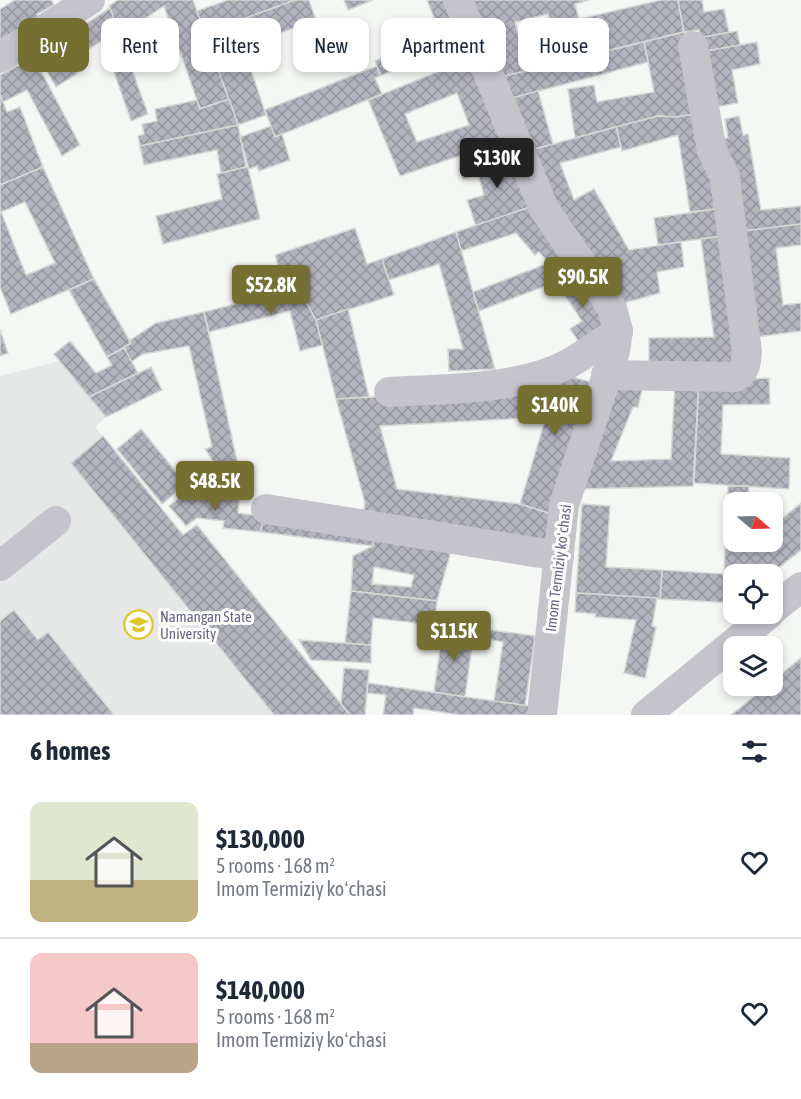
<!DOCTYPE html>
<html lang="en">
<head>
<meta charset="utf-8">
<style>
	body { margin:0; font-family:"Asap Condensed",sans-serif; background:#f2f2f3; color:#1f2937; height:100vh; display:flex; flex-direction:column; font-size:22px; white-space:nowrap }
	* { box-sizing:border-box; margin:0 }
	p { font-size:20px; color:#747a83 }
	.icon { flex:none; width:33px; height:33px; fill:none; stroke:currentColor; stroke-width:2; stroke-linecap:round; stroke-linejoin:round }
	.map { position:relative; height:715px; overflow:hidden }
	.side { display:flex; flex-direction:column; background:#fff; flex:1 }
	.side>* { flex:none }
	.hud { position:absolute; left:18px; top:18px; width:765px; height:54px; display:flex; gap:12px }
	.needle { width:39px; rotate:109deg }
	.controls { position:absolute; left:723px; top:492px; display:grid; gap:12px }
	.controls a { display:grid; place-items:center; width:60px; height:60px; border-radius:12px; background:#fff; box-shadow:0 3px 9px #0003; font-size:30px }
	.price { position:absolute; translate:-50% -51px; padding:0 14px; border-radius:6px; background:#756f32; color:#fff; font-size:20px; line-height:39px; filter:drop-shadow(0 2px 3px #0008) }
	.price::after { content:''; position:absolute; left:50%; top:36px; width:18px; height:14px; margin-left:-9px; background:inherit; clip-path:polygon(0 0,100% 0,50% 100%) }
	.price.active { background:#222; color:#fff }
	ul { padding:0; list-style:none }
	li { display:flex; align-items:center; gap:18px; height:150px; padding:0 30px }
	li+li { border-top:2px solid #e0e1e3 }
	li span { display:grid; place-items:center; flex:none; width:168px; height:120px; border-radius:12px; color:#555 }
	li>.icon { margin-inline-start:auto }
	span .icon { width:72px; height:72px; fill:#fffc; stroke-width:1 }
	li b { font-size:26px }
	h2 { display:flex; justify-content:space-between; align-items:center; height:72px; padding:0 30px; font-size:26px }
	.tag { padding:0 21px; border-radius:12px; background:#fff; box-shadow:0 3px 9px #0003; font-size:21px; line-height:54px }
	.tag.active { background:#756f32; color:#fff }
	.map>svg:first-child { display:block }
	.built { fill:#e6e7e7 }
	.building { fill:url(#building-cross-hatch); stroke:#d7d8d6; stroke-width:1.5; fill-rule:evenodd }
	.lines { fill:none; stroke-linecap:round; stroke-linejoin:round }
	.minor { stroke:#c5c4cb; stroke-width:30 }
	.labels { text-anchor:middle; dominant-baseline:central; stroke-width:6; stroke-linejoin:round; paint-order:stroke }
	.street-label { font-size:15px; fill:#696684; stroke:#fff }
	.poi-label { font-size:15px; fill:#696684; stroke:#fff; text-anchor:start }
</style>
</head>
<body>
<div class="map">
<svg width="801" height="715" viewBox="0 0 801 715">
	<defs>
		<pattern id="building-cross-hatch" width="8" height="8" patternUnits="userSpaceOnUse" patternTransform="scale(1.5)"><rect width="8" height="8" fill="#b4b4bf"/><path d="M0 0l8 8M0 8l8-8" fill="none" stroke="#9696a1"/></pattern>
	</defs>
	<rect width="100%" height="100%" fill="#f5f7f4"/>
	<path class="built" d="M60,361l46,56 -11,10 88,108 14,-10 153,190h-350v-339z"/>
	<g class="building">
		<path d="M15,0h36l3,5 -17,9 2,3 -39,23v-31z"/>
		<path d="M118,0h75l36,99 -29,10 -36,-103 -21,14 7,18 -25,10 -16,-42z"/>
		<path d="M228,0h67l-90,33 -8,-22z"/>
		<path d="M295,0h14l7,20 -73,26 23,69 -28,10 -33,-92z"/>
		<path d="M344,0h29l-25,10z"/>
		<path d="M427,0h29l17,44 -59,23 -1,-4 -33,13 -5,-15 66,-26z"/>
		<path d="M471,0h118l-14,4 14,51 -88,22zM548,14l7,28 -34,5 -6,-25z"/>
		<path d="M661,0h17l6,32 -95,23 -10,-36z"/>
		<path d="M678,0h24l2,12 20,-3 5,23 -28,6 -2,-8 -15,2z"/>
		<path d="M110,8l38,106 -17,7 -28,-81 -33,21 8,12 -22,14 -18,-32z"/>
		<path d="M737,31l3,14 -34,6 -2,-14z"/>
		<path d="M684,32l17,81 -25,4 -18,-1 -83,22 -7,-49 26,-4 3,17 57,-10 -10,-50z"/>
		<path d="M644,42l4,20 -139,37 -8,-22z"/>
		<path d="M757,42l3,22 -28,6 6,33 -22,4 -10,-56z"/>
		<path d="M38,55l7,11 -5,3 40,76 -18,11 -35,-66 -24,12 -3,-8v-19z"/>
		<path d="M479,55l31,84 -110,37 -32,-76zM457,93l12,32 -52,17 -12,-28z"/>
		<path d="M377,66l3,10 -5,2 7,16 -107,43 -10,-27z"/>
		<path d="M538,91l15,53 -22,6 -22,-51z"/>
		<path d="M0,94l7,18 13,-5 23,60 -43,18z"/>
		<path d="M229,99l9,26 -98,21 -2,-10 6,-2 -2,-10 15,-3 -2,-12 42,-9 3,9z"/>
		<path d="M701,113l14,96 -25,3 -12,-77 -56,16 -6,-24 42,-11 18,1z"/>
		<path d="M739,116l4,19 5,-1 13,76 40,-4v18l-63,8 -16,-93 6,-1 -3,-19z"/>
		<path d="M238,125l8,42 -25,6 -4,-23 -73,15 -4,-19z"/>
		<path d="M271,126l4,11 7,-3 8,26 -31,11 -2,-5 -8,3 -9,-32z"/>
		<path d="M616,127l5,20 -61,16 14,37 20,-11 35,61 52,-8 3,25 -27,5 3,21 -36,10 -67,-84 -26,-69z"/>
		<path d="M512,152l18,55 -54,19 -9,-26 17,-5 -6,-21 -15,5 -3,-10z"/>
		<path d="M43,167l51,112 -83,35 -11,-27v-102zM25,202l30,61 -29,12 -25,-63z"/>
		<path d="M246,167h2l12,52 -97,25 -7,-28 66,-17 -5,-25z"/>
		<path d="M530,207l49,60 -23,15 -77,29 -6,-19 76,-29 -10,-11 -4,3 -19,-22 -55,18 -5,-19z"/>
		<path d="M715,209l14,26 -71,10 -4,-27z"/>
		<path d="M801,224v21l-25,3 7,57 18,-2v28l-45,6 -12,-106z"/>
		<path d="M355,228l12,36 15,-5 12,36 -78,25 -18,-32 -13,3 -10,-36z"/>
		<path d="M456,232l17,60 22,77 -46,2 -1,-22h15l-24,-85 -50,16 -7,-21z"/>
		<path d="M724,236l18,133 -93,1v-32l65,-1 -13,-98z"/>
		<path d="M574,270l37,54 -30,21 -11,-16 12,-8 -26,-39z"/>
		<path d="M94,279l37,64 -24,14 -38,-67z"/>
		<path d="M298,288l18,32 7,25 -23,6 -10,-40 -81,21 -5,-20z"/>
		<path d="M348,309l21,88 -33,2 -20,-79z"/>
		<path d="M204,312l34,153 -17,9 -16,-25 7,-2 -23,-101 -46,8 -12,8 -7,-14 7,-5 -1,-3 26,-17z"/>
		<path d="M0,330l8,23 -8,3z"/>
		<path d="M70,341l26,32 16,-8 -5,-8 17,-9 14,25 -49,24 -35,-43z"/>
		<path d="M151,367l11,23 -56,27 -17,-20z"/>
		<path d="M559,373l35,10 -39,132 -35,-11 26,-87 -19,-5 -1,-13 7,-21z"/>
		<path d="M621,378h24l-7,29h-5l-22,54 60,-2 4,-77 24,-1 -6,105 -111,3z"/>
		<path d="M769,378l1,26 -47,1 -2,49 69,4 -1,31 -95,-6 5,-102z"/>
		<path d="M526,389l1,29 -147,8 17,63 123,15 35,11 -8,30 -184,-29 2,-13 -29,-104z"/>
		<path d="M141,429l45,55 -24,20 -45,-55z"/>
		<path d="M103,436l80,99 14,-10 153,190h-76l-203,-252z"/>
		<path d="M728,486h21l-1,16h-14v40h38v-15l29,-24v47l-30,24h-37v29l-74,-4 2,-29 62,4z"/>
		<path d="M193,487l7,8 39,5 -1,13 25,3 -2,16 -38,-4 1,-7 -27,-3 -11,8 -17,-20z"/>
		<path d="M582,504l28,2 -4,61 56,3 -2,29 -84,-6z"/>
		<path d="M263,516l113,13 -3,17 -112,-14z"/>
		<path d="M376,529l77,15 -16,57 -86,-10 2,-35 20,-10zM374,567l40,8 -3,12 -39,-3z"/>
		<path d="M351,591l86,10 -3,24 -61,-7 -2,27 -26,-2z"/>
		<path d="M576,593l81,5 -5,28 4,1 -11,51 -21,-5 12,-53 -41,-3 1,-3 -21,-2z"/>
		<path d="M14,610l24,30 10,-8 66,83h-114v-94z"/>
		<path d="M443,627l31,4 -9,66 -31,-5z"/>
		<path d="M483,629l52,7 -10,70 -31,-5 9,-59 -22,-4z"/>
		<path d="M299,640l72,5v18l-60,-3z"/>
		<path d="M801,658v57h-70l36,-29h5v-5z"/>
		<path d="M344,668l25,2 -4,45h-15l-9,-11z"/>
		<path d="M368,683l162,23 -3,9h-67l-46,-7 -1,7h-30l3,-20 -19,-2z"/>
	</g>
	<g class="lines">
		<g class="minor">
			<path d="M458,0l86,209 68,99 6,23 -3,20 -51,154 -22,210"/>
			<path d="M0,58l90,-58"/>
			<path d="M606,375l129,2c11,-5 11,-15 12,-25l-22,-175 -13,-26 -19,-105"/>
			<path d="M389,392c55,-3 130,-2 179,-28 17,-9 34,-22 50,-33"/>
			<path d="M266,509l293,47"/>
			<path d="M0,566l56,-45"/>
			<path d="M772,610l29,-23"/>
			<path d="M646,715l123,-101"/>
		</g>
	</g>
	<defs>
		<symbol id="university-ring" viewBox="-11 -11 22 22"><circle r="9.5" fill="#fff" stroke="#dec52c" stroke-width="1.5"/><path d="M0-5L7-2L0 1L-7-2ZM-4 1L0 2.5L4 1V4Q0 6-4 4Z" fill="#dec52c"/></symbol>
	</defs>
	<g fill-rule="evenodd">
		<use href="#university-ring" x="122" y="608" width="33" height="33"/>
	</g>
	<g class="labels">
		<g class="street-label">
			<text transform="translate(558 568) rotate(-83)">Imom Termiziy koʻchasi</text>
		</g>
		<g class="poi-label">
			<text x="160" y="616">Namangan State<tspan x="160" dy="17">University</tspan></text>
		</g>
	</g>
</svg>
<div class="controls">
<a><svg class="needle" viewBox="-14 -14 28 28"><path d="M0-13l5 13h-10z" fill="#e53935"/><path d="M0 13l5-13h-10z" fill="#747a83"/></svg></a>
<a><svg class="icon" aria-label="locate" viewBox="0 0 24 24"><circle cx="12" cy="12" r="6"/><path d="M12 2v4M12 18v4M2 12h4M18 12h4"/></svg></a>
<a><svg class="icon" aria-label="layers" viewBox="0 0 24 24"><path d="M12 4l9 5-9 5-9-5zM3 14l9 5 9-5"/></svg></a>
</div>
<b class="price active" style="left:497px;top:189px">$130K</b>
<b class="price" style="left:583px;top:308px">$90.5K</b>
<b class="price" style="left:271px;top:316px">$52.8K</b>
<b class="price" style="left:555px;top:436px">$140K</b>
<b class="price" style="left:215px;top:512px">$48.5K</b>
<b class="price" style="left:454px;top:662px">$115K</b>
<div class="hud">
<a class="tag active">Buy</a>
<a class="tag">Rent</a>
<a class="tag">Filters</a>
<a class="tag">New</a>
<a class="tag">Apartment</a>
<a class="tag">House</a>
</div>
</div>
<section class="side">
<h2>6 homes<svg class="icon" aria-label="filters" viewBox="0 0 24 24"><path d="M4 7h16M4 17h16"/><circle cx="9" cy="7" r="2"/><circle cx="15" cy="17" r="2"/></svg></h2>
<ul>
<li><span style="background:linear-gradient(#dfe7d0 65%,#c2b280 0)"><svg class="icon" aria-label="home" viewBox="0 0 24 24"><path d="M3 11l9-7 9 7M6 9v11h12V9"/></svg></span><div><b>$130,000</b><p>5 rooms · 168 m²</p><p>Imom Termiziy koʻchasi</p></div><svg class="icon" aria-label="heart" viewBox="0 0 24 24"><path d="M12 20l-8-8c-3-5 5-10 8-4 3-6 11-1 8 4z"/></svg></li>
<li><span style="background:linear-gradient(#f6c9c9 75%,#b9a48a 0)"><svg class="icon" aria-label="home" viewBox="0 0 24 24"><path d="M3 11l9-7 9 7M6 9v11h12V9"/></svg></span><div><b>$140,000</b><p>5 rooms · 168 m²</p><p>Imom Termiziy koʻchasi</p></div><svg class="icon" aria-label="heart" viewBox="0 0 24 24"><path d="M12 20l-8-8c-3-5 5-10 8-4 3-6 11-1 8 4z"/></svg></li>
</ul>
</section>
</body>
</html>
